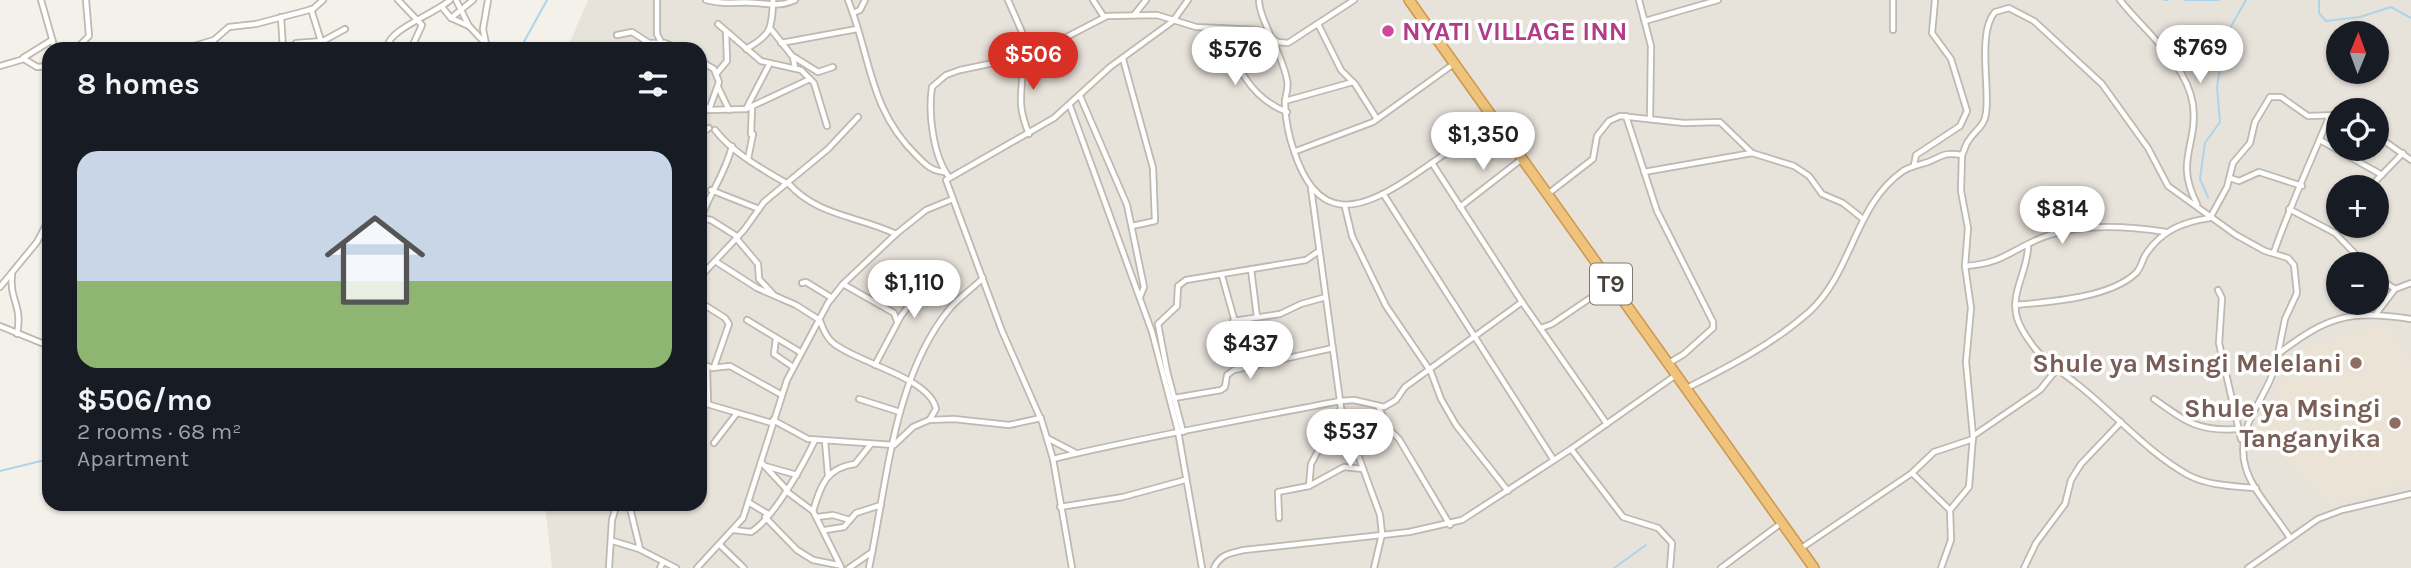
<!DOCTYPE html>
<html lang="en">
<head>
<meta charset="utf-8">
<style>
	body { margin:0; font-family:Karla,sans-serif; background:#242831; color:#f1f3f6; height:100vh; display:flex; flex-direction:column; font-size:26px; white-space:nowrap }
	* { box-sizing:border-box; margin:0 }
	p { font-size:23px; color:#9ea1a6 }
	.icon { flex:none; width:38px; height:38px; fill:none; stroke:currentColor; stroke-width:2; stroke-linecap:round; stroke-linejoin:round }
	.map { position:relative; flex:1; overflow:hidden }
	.side { position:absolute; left:42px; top:42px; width:665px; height:469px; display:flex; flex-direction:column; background:#171b24; border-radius:21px; box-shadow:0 2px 5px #0004 }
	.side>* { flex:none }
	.needle { width:46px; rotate:1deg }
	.controls { position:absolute; left:2326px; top:21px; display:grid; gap:14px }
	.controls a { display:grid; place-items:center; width:63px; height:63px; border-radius:50%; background:#171b24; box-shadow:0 2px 5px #0004; font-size:35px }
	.price { position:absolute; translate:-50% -60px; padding:0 16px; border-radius:24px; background:#fff; color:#222; font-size:23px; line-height:46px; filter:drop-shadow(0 2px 4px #0008) }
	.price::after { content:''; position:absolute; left:50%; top:42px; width:21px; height:16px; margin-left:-10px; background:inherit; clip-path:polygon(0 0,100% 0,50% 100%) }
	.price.active { background:#d93025; color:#fff }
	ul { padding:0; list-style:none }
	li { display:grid; align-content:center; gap:14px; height:371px; padding:0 35px }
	li span { display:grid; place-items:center; height:217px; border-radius:21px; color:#555 }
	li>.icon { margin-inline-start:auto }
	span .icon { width:126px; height:126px; fill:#fffc; stroke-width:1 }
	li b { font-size:30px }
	h2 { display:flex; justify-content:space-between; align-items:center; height:84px; padding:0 35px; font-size:30px }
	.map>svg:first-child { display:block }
	.residential { fill:#e7e2da; fill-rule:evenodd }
	.education { fill:#ebe4d6 }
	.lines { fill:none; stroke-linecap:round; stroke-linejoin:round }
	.stream { stroke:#aed4e9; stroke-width:2 }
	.street-casing { stroke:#beb8ae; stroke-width:8 }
	.highway-casing { stroke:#cd974b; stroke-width:12 }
	.street { stroke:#fff; stroke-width:4.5 }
	.highway { stroke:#efc37b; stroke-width:9 }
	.hotel-dot { fill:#d1479c; stroke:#fff; stroke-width:2.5 }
	.education-dot { fill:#8d6e63; stroke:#fff; stroke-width:2.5 }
	.labels { text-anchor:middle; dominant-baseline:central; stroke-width:7; stroke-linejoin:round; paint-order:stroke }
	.shield { fill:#fff; stroke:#7e7a74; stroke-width:2 }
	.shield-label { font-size:24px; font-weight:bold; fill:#474139 }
	.hotel-label { font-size:26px; font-weight:bold; fill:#b23c85; stroke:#fff; text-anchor:start }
	.education-label { font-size:26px; font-weight:bold; fill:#785e54; stroke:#fff; text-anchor:end }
</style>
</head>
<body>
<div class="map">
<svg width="2411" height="568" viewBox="0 0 2411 568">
	<rect width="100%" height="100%" fill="#f4f1eb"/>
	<path class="residential" d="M588,0h1823v568h-1859l-7,-64h155v-455h-133zM2338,33h38v39h-38zM2338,110h38v39h-38zM2338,187h38v39h-38zM2338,264h38v39h-38z"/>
	<path class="education" d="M2386,324l25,37v121l-79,22 -77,-76 49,-81z"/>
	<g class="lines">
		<g class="stream">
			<path d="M2164,0h4"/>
			<path d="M2185,0h34"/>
			<path d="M2319,0v13l7,8 34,-4 31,-10 20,11"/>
			<path d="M520,49l27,-49"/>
			<path d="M2208,197l-8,-18 1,-8 4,-28 15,-21 -3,-35 8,-50 21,-37"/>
			<path d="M0,471l49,-12"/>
			<path d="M1614,568l32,-23"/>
		</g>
		<defs>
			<g id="street">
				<path d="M41,0l14,49"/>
				<path d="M398,0l24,25 -11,24"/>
				<path d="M456,0l13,26 16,17"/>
				<path d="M657,0v34l5,10"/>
				<path d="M706,0c21,6 31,1 50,3 16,1 23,4 39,-3"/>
				<path d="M848,0c23,57 21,110 69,156 8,8 14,15 27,16"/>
				<path d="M1008,0l24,55"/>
				<path d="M1093,0l11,17"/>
				<path d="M1259,0c0,19 24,55 28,80 2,7 -1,13 -2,21 0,11 2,25 5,37 25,91 69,76 133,31 23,-16 47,-32 69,-50"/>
				<path d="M1639,0l12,46 -1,72"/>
				<path d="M2120,0c24,31 67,63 73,105 5,41 -19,55 4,99"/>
				<path d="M442,7l9,11 18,8"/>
				<path d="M311,9l10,32"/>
				<path d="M853,13l7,-3 5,-10"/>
				<path d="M1134,15l12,-15"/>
				<path d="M281,17l2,32"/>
				<path d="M451,18l22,-18"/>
				<path d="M1645,21l73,-21"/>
				<path d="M718,24l43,37 40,9 13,13 13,43"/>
				<path d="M1318,24l23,46 14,14 22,35"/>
				<path d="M770,28l23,29 2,11"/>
				<path d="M1223,28c13,36 25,69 64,84"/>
				<path d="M1893,30v-30"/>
				<path d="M617,35l15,-3 17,11h16l14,6"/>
				<path d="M781,43l76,-14"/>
				<path d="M388,46c0,-16 48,-33 62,-46"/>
				<path d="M69,49l11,-4 9,-9 -3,-36"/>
				<path d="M184,49l30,-9 15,-13 27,-3 57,-15 10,-9"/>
				<path d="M292,49l4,-6 27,-2 22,-12"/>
				<path d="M487,49l-4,-20 5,-29"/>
				<path d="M746,49c25,-14 26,-20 27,-49"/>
				<path d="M1022,56c3,35 -8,42 7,78"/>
				<path d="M794,57l24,15 15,-5"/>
				<path d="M23,58l29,-18"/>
				<path d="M1123,59l30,109 2,53 -23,5"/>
				<path d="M700,61l14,8 5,13 -9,25 -10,3"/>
				<path d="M0,66l24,-7 13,8 12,-1"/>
				<path d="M717,73l10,-12 -1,-29"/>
				<path d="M718,87l11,23"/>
				<path d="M1080,96l47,109 17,82 -4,10"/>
				<path d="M1285,101l68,-19"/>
				<path d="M1070,106l82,226 26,99 24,137"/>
				<path d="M746,109l24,-46"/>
				<path d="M708,110l38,-1 64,-30"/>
				<path d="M1626,116l31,95 56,111v6l-29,26 -15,9"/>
				<path d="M715,130c18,23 47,39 71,53"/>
				<path d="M700,134l9,-6"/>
				<path d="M751,134l1,-27"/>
				<path d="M2376,135l35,25"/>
				<path d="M2320,140l62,35"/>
				<path d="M1296,151l77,-29 82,-59"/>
				<path d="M748,159l5,-25"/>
				<path d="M1432,163l90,139 85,122"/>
				<path d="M1914,165l2,-10 44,-29 7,-15 -16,-52 -19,-26 3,-33"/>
				<path d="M1644,172l108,-19 42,13 15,10 13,18 21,9 20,16"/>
				<path d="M949,177c-16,-21 -21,-64 -17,-90l14,-12 14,-5 72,-15 75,-39 50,-1 39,12 62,3 20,12 10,1 66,-43"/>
				<path d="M2230,178l9,3 20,-9 43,14"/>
				<path d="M788,183c29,33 70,33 108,51"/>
				<path d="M2370,187l33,-34"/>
				<path d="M1311,188l30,220 39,107 2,19 -8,34"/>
				<path d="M711,190l48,19"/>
				<path d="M1549,193l44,-34 4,-23 12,-15 11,-5 64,7 36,-1 32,31"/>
				<path d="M1384,195l169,264"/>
				<path d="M1345,207l7,29 34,70 45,66 10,27 15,26 52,66"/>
				<path d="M1460,207l63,-49"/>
				<path d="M2289,209l46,24 30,31"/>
				<path d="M701,218c9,-25 25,-46 31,-72"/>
				<path d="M701,218l10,2 27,17"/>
				<path d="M737,239l21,25 1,15 14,15"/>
				<path d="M2028,246c0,25 -18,46 -11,72 3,9 10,20 16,28 12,16 29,26 44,38 37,29 70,68 111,91 21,11 45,11 68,13"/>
				<path d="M2274,252c16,-46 36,-89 55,-135"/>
				<path d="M715,261l42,27 39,17 22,14"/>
				<path d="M1965,266c37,-2 46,-16 76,-28 37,-15 87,-12 125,-6"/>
				<path d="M1251,269l6,48"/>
				<path d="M12,274c-3,27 11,30 5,60"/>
				<path d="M1222,276l26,92"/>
				<path d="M2376,276l19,13"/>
				<path d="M700,277l44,-47 20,-28 64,-53 30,-32"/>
				<path d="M802,283l4,-1 26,16"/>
				<path d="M843,284l51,29 3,8"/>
				<path d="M0,287l37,-45 12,-23"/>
				<path d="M2218,290l4,8 -3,45 22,96"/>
				<path d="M700,302l25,16 4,6 -15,43"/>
				<path d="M2015,305c34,-3 95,-7 121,-32 5,-5 6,-13 10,-19 16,-24 37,-32 64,-36l17,-31 6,-24 17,-20 5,-21 15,-25h11l27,19 30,-1"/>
				<path d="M2376,314l19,-25 16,-6"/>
				<path d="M819,318c3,8 6,18 13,24 24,21 98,35 104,67l-6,10"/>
				<path d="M747,320l53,32"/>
				<path d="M1233,321l47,-7 21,-10 25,-7"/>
				<path d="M0,326l49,20"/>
				<path d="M1541,328l11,-4 59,-40"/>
				<path d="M776,338l-2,16 19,13"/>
				<path d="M700,363l12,5 18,-2 52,29"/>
				<path d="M875,365l26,-49 36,-48"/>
				<path d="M707,367l1,37"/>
				<path d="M1687,388c43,-22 86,-44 122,-76 44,-40 45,-107 94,-141 8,-5 16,-6 25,-9 15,-6 15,-10 34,-7 3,-5 3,-11 7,-15 6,-10 16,-14 17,-27 4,-25 -9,-81 9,-101l14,-4 25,13 68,63 46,64 20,38 68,49 29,16 23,7 6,7 3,28 -12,26 -7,35"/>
				<path d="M1174,398l47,-8 4,-3 2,-12 7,-5 99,-22"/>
				<path d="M859,399l41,13"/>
				<path d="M2154,399c32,23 45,33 85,30"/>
				<path d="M700,402l72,21"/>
				<path d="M1379,408l10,21 10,10 51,86"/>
				<path d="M773,420l35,19 86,6 19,-18 16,-7 25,-1 55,6 32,-7"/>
				<path d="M1183,432l-16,-61 -9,-47 19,-18 1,-20 8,-6 120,-20 13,-9"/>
				<path d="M1973,436l67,-46 16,-20"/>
				<path d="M1047,438l29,15"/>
				<path d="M825,441l3,34"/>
				<path d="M714,443l23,-30"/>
				<path d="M1571,449l52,68 35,11 14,15 -2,25"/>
				<path d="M1053,459c95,-23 190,-39 287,-58l14,-1 30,7 12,-7 9,-13 117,-85"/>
				<path d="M761,462l26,28"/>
				<path d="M765,466l32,9"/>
				<path d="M1912,473l38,37"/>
				<path d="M1309,486l2,-22 30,-56"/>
				<path d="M786,491l27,20 28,56"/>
				<path d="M748,502l20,12"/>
				<path d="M629,504l11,45"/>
				<path d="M1060,507l63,-10 62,-17"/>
				<path d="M813,511c8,-26 13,-43 42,-47l16,-20"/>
				<path d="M765,517l32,33 16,10 25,5"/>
				<path d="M817,517l16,-2 17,5"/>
				<path d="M1279,518l-1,-26 31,-6 35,-19 19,2"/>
				<path d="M734,530l17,2c23,-14 52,-67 64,-92"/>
				<path d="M825,530l19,-3 12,-14 25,-8"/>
				<path d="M2290,538c-28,-44 -65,-70 -37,-125 11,-21 21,-36 25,-59 50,-38 70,-44 133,-35"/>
				<path d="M613,541l26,8 37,19"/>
				<path d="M720,545l24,23"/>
				<path d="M1800,549l112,-76 22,-21 39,-13"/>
				<path d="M609,568l3,-48 5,-16"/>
				<path d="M660,568l3,-6"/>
				<path d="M697,568l46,-50 44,-138 41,-77 15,-19 53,-50 30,-24 27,-11"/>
				<path d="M849,568l23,-16"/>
				<path d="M869,568c18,-84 24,-192 82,-261 9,-10 22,-19 32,-29"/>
				<path d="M1072,568l-19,-109 -11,-37 -40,-91 -56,-151 108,-62 56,-51 63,-46 15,-21"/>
				<path d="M1214,568c6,-14 17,-15 30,-18l165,-18 53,-12 109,-71 105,-74"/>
				<path d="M1721,568l59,-44"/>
				<path d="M1941,568l10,-28 -1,-30 19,-23 4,-51 -7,-74 5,-54 -6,-42 3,-38 -7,-37 1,-36"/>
				<path d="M2024,568l12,-25 29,-39 6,-24 10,-16 40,-42"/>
				<path d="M2248,568l70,-49 24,-9 69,-16"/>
			</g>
			<path id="highway" d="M1409,0l405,568"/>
		</defs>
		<use href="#street" class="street-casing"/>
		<use href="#highway" class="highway-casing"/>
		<use href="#street" class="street"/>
		<use href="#highway" class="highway"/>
	</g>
	<circle class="hotel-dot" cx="1388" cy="31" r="7"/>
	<g class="education-dot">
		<circle cx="2356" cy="363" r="7"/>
		<circle cx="2395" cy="423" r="7"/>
	</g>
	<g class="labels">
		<rect class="shield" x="1590" y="263.5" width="42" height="41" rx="5"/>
		<g class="shield-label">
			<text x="1611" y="284">T9</text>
		</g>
		<g class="hotel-label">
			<text x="1402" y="31">NYATI VILLAGE INN</text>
		</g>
		<g class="education-label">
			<text x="2342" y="363">Shule ya Msingi Melelani</text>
			<text x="2381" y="408">Shule ya Msingi<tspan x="2381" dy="30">Tanganyika</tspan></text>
		</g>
	</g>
</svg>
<div class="controls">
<a><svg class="needle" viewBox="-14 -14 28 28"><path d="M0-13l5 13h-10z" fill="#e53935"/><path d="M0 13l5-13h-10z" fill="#9ea1a6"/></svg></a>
<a><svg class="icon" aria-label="locate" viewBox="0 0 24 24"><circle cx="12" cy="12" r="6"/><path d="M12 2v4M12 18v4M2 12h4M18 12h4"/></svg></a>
<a>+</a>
<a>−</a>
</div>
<b class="price" style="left:2200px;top:85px">$769</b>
<b class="price" style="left:1235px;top:87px">$576</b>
<b class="price active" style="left:1033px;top:92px">$506</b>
<b class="price" style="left:1483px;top:172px">$1,350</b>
<b class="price" style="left:2062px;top:246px">$814</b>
<b class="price" style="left:914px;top:320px">$1,110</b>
<b class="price" style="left:1250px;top:381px">$437</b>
<b class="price" style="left:1350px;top:469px">$537</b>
<section class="side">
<h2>8 homes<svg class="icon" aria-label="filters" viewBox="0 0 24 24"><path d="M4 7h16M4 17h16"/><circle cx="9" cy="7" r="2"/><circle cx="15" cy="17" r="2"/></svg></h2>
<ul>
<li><span style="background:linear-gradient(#c9d6e8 60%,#8fb573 0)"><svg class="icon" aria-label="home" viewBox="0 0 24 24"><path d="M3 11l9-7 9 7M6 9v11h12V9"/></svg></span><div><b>$506/mo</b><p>2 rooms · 68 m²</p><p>Apartment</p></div></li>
</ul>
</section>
</div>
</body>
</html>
